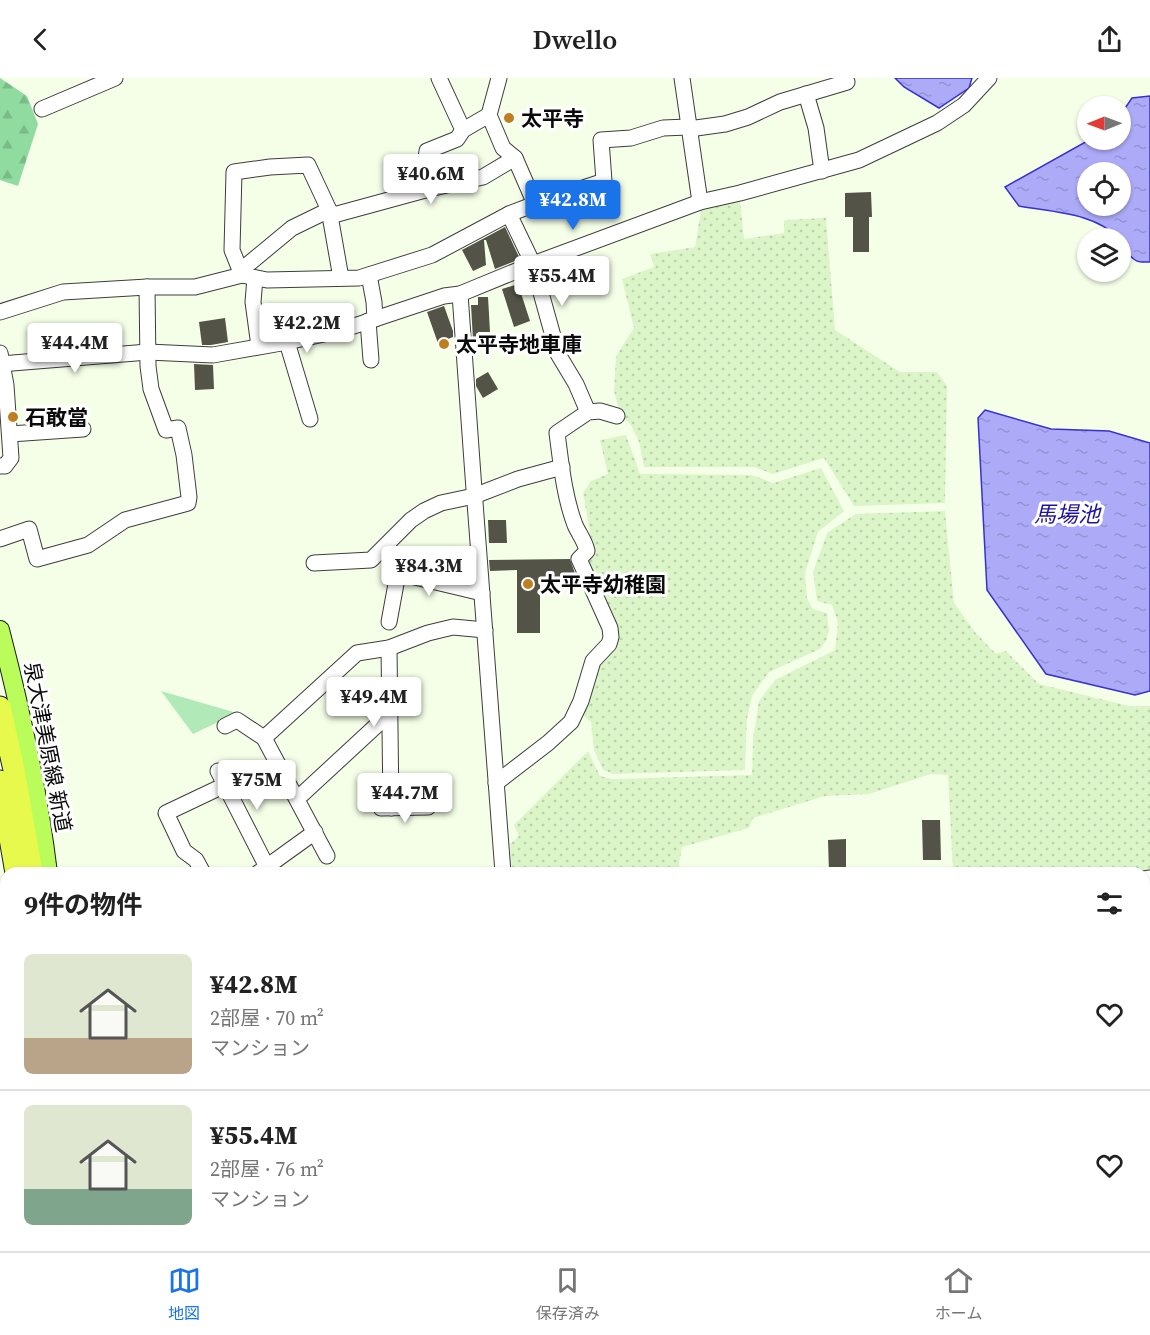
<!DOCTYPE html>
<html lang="ja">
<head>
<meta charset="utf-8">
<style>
	body { margin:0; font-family:"Source Serif 4","Noto Sans JP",serif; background:#f2f2f2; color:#222; height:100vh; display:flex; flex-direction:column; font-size:22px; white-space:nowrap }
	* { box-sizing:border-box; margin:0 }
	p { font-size:20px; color:#767676 }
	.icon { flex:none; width:33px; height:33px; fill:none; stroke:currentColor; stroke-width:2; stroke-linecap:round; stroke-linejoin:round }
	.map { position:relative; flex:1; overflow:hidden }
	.side { position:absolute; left:0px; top:789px; width:1150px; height:384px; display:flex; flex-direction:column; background:#fff; border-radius:18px 18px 0 0; box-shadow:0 2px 4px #0004 }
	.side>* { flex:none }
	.needle { width:39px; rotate:269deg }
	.tools { position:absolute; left:1077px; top:18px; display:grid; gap:12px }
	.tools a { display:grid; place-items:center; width:54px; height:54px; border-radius:50%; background:#fff; box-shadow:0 2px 4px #0004; font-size:30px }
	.price { position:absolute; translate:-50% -51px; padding:0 14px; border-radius:6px; background:#fff; color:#222; font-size:20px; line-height:39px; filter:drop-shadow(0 2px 3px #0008) }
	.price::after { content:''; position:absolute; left:50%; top:36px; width:18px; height:14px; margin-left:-9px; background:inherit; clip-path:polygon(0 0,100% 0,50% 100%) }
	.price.active { background:#1a73e8; color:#fff }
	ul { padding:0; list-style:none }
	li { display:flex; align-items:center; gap:18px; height:150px; padding:0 24px }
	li+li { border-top:2px solid #e0e0e0 }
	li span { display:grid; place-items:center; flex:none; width:168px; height:120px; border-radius:9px; color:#555 }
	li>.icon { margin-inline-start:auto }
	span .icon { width:72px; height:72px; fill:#fffc; stroke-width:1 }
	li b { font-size:26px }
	h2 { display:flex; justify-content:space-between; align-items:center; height:72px; padding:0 24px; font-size:26px }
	header { display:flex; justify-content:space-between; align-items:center; height:78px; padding:0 24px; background:#fff; font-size:27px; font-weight:600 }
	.menu { display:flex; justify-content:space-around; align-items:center; height:84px; border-top:2px solid #e0e0e0; background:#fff; font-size:16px; color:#767676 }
	.menu a { display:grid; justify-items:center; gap:3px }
	.menu .active { color:#1a73e8 }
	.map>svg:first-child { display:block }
	.farmland { fill:url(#farmland-dots) }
	.forest { fill:url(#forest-firs) }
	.park { fill:#b1e9b9 }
	.water { fill:url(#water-ripples); stroke:#3830d1; stroke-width:1.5; fill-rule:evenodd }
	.building { fill:#535347 }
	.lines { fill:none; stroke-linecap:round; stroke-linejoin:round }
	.minor-casing { stroke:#3d3d3d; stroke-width:17 }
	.major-casing { stroke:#1b1b1b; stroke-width:20 }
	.highway-casing { stroke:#1b1b1b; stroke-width:23 }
	.minor { stroke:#fff; stroke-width:15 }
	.major { stroke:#bafd5a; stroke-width:18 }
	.highway { stroke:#e6f94c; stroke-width:21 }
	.poi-dot { fill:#bd7f20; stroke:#fff; stroke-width:2 }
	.labels { text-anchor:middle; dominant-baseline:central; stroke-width:6; stroke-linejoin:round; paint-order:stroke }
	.poi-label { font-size:21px; font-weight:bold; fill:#0a0a0a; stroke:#fff; text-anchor:start }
	.street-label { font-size:21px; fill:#0a0a0a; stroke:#fff }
	.water-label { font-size:22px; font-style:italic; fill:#1e129e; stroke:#fff }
</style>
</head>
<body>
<header><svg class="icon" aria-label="back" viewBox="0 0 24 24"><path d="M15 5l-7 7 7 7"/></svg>Dwello<svg class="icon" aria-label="share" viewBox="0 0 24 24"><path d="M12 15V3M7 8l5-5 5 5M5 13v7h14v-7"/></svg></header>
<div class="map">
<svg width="1150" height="1173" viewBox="0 0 1150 1173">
	<defs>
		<pattern id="farmland-dots" width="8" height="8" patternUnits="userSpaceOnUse" patternTransform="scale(1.5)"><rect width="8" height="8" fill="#dbf5c8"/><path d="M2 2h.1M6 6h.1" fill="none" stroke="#bbd1aa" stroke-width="1.8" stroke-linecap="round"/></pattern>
		<pattern id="forest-firs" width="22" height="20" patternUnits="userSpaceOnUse" patternTransform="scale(1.5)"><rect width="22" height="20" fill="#90db9f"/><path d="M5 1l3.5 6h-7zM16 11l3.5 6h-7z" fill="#7bbb88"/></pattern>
		<pattern id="water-ripples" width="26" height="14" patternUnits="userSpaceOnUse" patternTransform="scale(1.5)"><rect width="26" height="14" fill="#adabf8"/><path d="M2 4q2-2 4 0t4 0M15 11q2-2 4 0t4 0" fill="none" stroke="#9492d3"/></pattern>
	</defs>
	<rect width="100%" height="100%" fill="#f5ffe8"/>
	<g class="farmland">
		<path d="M740,123l4,38 40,-6v-13l42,-2 9,112 65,42h37l10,14 -2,117 -91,3 -30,-48 -51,16 -19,-7h-110l-5,-25 -8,-17 -11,-11 -6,-23 2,-35 18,-28 -12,-49 32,-12 -4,-13 45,-7 6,-37z"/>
		<path d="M626,357l14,39 112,1 21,8 48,-15 23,43 -26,21 -13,41 2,25 6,11 14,4 2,18 -3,10 -6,8 -51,23 -17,24 -5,23 -2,51 -132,4 -10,-4 -9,-20 -3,-28 -11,-9 15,-50 17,-17 -28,-86 9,-10 -10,-57 8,-12 17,-7 -8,-34z"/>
		<path d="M945,433l9,92 21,29 21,22 10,-3 33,33 90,22h21v168l-6,-1h-191l-5,-98 -17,-1 -62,20 -44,2 -72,22 -4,10 -67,19 -3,17 2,9h-169l-2,-29 9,-8 -5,-11 74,-74 12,25 12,3 140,-4 1,-36 6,-38 16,-21 60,-30 3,-27 -6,-18 -15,-4 -4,-29 14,-39 29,-19z"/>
		<path d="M1150,992v119l-6,-8 1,-109z"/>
	</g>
	<path class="forest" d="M0,0l27,18 11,28 -20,62 -18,-6z"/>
	<g class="park">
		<path d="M70,330l1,8 -9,1v4l-5,5 -19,1 -1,-14z"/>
		<path d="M161,613l76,22 -44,21z"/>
	</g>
	<g class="water">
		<path d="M895,0h77l-3,10 -30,20 -35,-21z"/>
		<path d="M1150,18v166c-5,0 -11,1 -15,-2 -6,-4 -14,-15 -15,-22h-3c-20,-25 -67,-26 -98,-32l-14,-19 84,-47h31l1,-26 11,-16zM1120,94v34h-32v-34z"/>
		<path d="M985,332l66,19 58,2 41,12v248l-15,4 -89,-21 -59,-84 -9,-172z"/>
	</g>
	<g class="building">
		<path d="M871,114l1,25h-3v35h-16v-35h-8v-24z"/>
		<path d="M505,149l15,32 -25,10 -9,-29h-2l2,25 -13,6 -11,-21z"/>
		<path d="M518,206l12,37 -16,6 -12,-38z"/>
		<path d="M478,219h10l2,35h-12l1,8h-6l-2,-35h7z"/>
		<path d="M444,228l9,25v6l-5,2 3,7 -11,3 -13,-37z"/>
		<path d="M225,240l3,24 -17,3h-9l-3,-23z"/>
		<path d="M194,286l19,1 1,24 -19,1z"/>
		<path d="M488,294l10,17 -15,9 -7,-12v-7z"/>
		<path d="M488,442h18l1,23h-18z"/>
		<path d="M570,481l8,23 -38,1v50h-23v-63l-27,1 -1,-11z"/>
		<path d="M453,483h17l1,19 -18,-4z"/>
		<path d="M922,742h18l1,40h-18z"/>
		<path d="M846,761v34h-17l-1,-33z"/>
	</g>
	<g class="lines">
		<defs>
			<g id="minor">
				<path d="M439,0l24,52"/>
				<path d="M499,0l-10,37 14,33 12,10 20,46"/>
				<path d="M682,0l18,124"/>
				<path d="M806,16l10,34 6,43"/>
				<path d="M42,31l73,-31"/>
				<path d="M689,51l36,-5 23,-7 32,-15 67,-20"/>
				<path d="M429,111l-4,-23 2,-15 30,-12 6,-9 26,-15"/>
				<path d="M509,136l24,50 25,90 18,30 12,28"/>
				<path d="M330,138l99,-27 54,-12 32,-19"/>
				<path d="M240,193l52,-43 37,-18"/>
				<path d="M242,197l-10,-25 2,-78 36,-5 38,-2 21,45 12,68"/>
				<path d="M369,197l5,27 1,17"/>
				<path d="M255,200l-2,24 6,44"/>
				<path d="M460,216l13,182 30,397"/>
				<path d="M0,234l63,-20 84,-5h48l47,-12 25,5 92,-2 73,-23 77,-41 26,-10 69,-23 -3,-41 30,-2 32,-10 25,-1"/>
				<path d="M368,243l3,39"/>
				<path d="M287,264l23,77"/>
				<path d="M0,275l6,32 5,73 -6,8h-5"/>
				<path d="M0,286l148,-12 65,3 74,-13 55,-12 102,-34 16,-2 73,-30 167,-62 40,-9 119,-33 78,-37 27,-18 25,-27"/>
				<path d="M10,356l73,-5"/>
				<path d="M0,461l29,-10 8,30 51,-14 37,-25 63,-17 1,-6 -5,-42 -6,-27 -12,2 -15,-41 -3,-23 -1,-79"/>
				<path d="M314,485l57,-3 40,-40 13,-9 17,-8 33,-7 44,-17 44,-12"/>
				<path d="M389,544l9,-49 84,20"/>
				<path d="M389,570l2,160"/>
				<path d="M225,648l12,-6 27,18 63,118"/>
				<path d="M264,660l93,-85 32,-5 39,-15 25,-6 32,3"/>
				<path d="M218,693l49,96"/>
				<path d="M496,705l52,-40 23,-21 10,-21 12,-40 16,-17 2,-7 -1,-9 -31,-69 8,-8c-2,-10 -8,-17 -12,-26 -11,-29 -14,-62 -18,-92l31,-21 12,-1 17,5"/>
				<path d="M297,721l93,-86"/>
				<path d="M381,730l47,-1"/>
				<path d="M203,795l-7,-13 -12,-9 -18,-38 59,-28"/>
				<path d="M258,795l57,-41"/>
				<path d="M1144,801l6,-1"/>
				<path d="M0,980l6,-1"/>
				<path d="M165,1167l1,6"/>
				<path d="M374,1167l5,6"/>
				<path d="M555,1167l1,6"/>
				<path d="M615,1167l1,6"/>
				<path d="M684,1167l1,6"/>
				<path d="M816,1167l1,6"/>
				<path d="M930,1167l2,5 -1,1"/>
				<path d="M1135,1167l3,6"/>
				<path d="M349,1173l16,-6"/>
				<path d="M856,1173l7,-6"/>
			</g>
			<g id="major">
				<path d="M0,552c21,80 38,161 48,243"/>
				<path d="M1144,877l6,-1"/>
				<path d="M74,1167v6"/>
				<path d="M127,1173l9,-6"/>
			</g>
			<g id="highway">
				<path d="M0,629l14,63 18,103"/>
				<path d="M0,703l16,92"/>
				<path d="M48,1167v6"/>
				<path d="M63,1167l1,6"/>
			</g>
		</defs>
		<use href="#minor" class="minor-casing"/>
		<use href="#major" class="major-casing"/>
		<use href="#highway" class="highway-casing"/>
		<use href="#minor" class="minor"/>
		<use href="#major" class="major"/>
		<use href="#highway" class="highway"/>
	</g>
	<g class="poi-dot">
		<circle cx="509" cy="40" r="6"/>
		<circle cx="444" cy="266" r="6"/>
		<circle cx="13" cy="339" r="6"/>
		<circle cx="528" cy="506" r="6"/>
	</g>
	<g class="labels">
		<g class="poi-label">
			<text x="521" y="40">太平寺</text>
			<text x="456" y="266">太平寺地車庫</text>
			<text x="25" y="339">石敢當</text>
			<text x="540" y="506">太平寺幼稚園</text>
		</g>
		<g class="street-label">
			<text transform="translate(48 669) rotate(79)">泉大津美原線 新道</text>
		</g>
		<g class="water-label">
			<text x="1067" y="436">馬場池</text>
		</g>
	</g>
</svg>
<div class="tools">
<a><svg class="needle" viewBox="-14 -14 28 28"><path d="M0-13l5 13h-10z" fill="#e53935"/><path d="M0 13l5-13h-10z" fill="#767676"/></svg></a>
<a><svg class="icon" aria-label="locate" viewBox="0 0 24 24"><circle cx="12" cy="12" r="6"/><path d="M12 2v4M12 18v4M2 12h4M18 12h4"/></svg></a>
<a><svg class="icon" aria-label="layers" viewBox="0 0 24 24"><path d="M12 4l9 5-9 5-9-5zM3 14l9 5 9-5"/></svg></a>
</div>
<b class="price" style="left:431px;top:127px">¥40.6M</b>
<b class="price active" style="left:573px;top:153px">¥42.8M</b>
<b class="price" style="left:562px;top:229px">¥55.4M</b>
<b class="price" style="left:307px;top:276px">¥42.2M</b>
<b class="price" style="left:75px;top:296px">¥44.4M</b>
<b class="price" style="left:429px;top:519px">¥84.3M</b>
<b class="price" style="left:374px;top:650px">¥49.4M</b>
<b class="price" style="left:257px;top:733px">¥75M</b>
<b class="price" style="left:405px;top:746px">¥44.7M</b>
<section class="side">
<h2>9件の物件<svg class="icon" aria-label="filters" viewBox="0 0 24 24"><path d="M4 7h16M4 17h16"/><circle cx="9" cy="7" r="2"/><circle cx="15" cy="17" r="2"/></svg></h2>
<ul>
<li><span style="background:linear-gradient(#dfe7d0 70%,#b9a48a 0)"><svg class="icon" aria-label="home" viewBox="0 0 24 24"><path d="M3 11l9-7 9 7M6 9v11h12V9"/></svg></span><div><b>¥42.8M</b><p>2部屋 · 70 m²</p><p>マンション</p></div><svg class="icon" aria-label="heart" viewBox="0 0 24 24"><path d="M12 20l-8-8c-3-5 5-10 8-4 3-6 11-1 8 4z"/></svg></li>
<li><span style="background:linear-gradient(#dfe7d0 70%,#7fa58c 0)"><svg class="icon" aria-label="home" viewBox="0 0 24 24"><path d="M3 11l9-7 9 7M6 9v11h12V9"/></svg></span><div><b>¥55.4M</b><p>2部屋 · 76 m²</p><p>マンション</p></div><svg class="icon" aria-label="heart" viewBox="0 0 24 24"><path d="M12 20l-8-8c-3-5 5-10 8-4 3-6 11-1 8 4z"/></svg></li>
</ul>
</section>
</div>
<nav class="menu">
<a class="active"><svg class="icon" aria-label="map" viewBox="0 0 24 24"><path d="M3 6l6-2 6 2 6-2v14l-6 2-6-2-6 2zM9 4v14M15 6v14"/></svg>地図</a>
<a><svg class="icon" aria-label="saved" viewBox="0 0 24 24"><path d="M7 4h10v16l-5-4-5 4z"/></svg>保存済み</a>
<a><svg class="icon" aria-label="home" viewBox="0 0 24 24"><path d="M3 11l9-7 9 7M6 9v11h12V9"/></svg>ホーム</a>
</nav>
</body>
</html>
